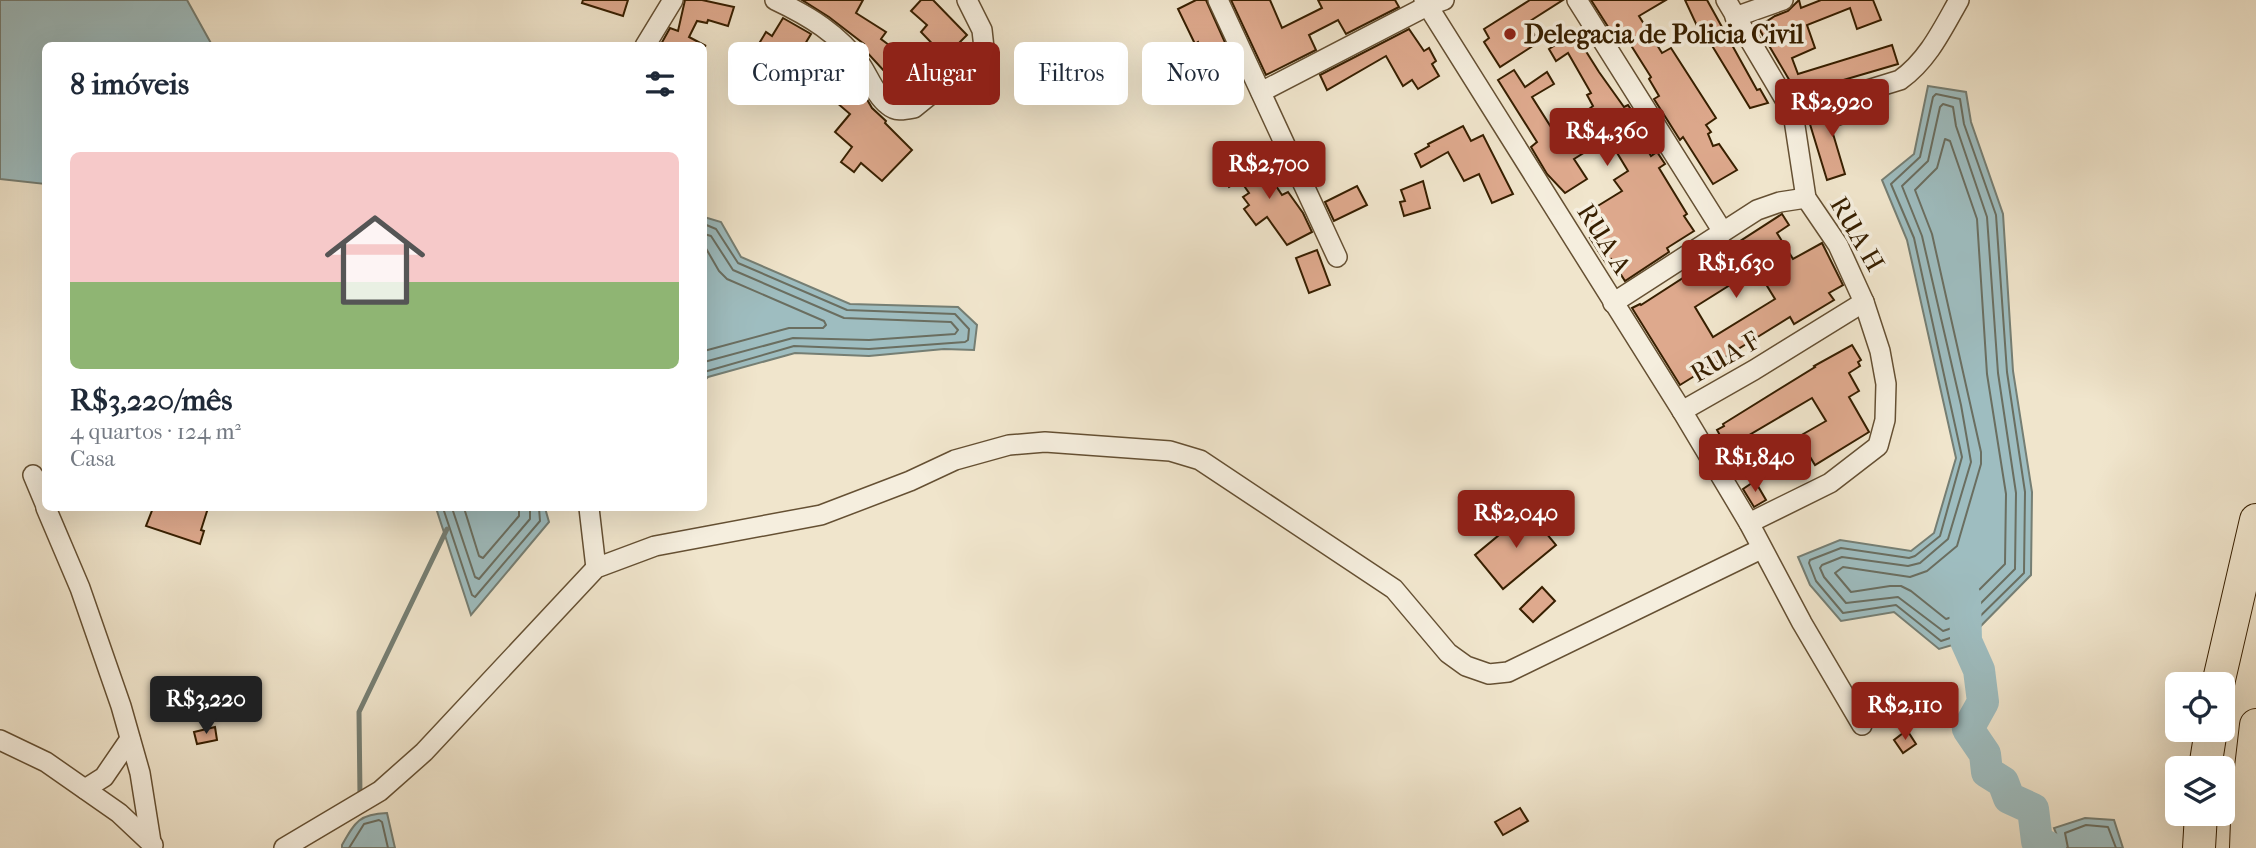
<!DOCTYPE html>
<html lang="pt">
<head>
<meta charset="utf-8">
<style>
	body { margin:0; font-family:"IM FELL French Canon",serif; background:#f2f2f3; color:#1f2937; height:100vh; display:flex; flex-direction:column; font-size:26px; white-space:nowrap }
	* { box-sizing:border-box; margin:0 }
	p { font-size:23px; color:#747a83 }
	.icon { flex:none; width:38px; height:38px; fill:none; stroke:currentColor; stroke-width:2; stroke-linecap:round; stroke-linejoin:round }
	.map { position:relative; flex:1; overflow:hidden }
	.drawer { position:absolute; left:42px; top:42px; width:665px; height:469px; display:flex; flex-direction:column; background:#fff; border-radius:10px; box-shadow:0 7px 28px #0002 }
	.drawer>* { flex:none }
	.hud { position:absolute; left:728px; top:42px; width:665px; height:63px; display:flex; gap:14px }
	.fabs { position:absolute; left:2165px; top:672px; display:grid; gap:14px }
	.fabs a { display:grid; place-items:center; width:70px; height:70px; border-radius:10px; background:#fff; box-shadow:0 7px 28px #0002; font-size:35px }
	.price { position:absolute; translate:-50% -60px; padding:0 16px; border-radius:7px; background:#8f2418; color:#fff; font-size:23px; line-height:46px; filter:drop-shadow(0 2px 4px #0008) }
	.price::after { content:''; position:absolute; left:50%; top:42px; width:21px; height:16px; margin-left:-10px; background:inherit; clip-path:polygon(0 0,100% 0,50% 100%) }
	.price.current { background:#222; color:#fff }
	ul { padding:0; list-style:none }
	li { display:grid; align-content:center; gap:14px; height:371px; padding:0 28px }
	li+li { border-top:2px solid #e0e1e3 }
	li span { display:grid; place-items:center; height:217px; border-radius:10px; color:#555 }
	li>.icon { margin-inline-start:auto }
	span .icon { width:126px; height:126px; fill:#fffc; stroke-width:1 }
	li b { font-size:30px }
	h2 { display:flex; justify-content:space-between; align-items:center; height:84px; padding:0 28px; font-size:30px }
	.pill { padding:0 24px; border-radius:10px; background:#fff; box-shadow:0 7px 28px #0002; font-size:24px; line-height:63px }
	.pill.current { background:#8f2418; color:#fff }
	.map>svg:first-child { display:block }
	.water { fill:#9ebdc0; stroke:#757e73; stroke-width:2 }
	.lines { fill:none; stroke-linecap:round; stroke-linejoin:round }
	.shore { stroke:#6a6e60; stroke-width:2 }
	.stream { stroke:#757e73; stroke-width:5 }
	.river { stroke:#9ebdc0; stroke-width:32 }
	.building { fill:#dea98d; stroke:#371f00; stroke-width:2; fill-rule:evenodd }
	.minor-casing { stroke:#655033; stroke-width:22 }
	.trunk-casing { stroke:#371f00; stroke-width:34 }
	.minor { stroke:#f5eede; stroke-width:19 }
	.trunk { stroke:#f0e5cc; stroke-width:32 }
	.poi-dot { fill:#8f2418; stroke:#f5eede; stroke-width:2.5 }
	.labels { text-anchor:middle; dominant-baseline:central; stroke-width:7; stroke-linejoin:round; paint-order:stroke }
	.poi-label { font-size:26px; font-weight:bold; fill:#371f00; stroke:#f5eede; text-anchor:start }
	.street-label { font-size:26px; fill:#371f00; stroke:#f5eede }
</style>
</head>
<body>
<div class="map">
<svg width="2256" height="848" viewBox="0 0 2256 848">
	<rect width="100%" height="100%" fill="#f0e5cc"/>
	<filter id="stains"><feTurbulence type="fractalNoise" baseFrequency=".00286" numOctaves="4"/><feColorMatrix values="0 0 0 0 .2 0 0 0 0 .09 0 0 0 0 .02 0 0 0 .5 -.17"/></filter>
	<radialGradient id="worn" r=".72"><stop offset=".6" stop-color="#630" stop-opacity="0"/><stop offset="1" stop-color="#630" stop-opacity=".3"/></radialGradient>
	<g class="water">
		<path d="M0,0h187l25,45 -166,1 -1,138 -45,-5z"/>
		<path d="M1928,86l38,6 5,30 32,92 10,157 19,121 -1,83 -65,66 -27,8 -45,-37 -53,9 -31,-36 -12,-28 42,-17 71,11 23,-18 22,-75 -49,-218 -25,-60 32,-26z"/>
		<path d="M704,217l17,5 20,35 109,47 108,3 19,18 -3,25 -30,-1 -75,7 -74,-3 -87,24 -4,4z"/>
		<path d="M436,508h109l4,14 -78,93z"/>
		<path d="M387,813l8,35h-53v-3c13,-23 17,-31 45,-32z"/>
		<path d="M2085,818l29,2 9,28h-61l-8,-20z"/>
	</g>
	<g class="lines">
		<g class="shore">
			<path d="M1936,94l24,5 4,25 32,91 11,157 18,120 -1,81 -62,61 -21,7 -45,-36 -53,8 -27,-32 -7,-18 1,-3 31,-12 68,10 6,-2 25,-20 22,-79 -48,-219 -23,-54 29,-27 13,-60z"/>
			<path d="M1943,104l10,3 3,19 31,91 11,156 18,120 -1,76 -57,57 -15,5 -45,-34 -52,6 -22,-26 -4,-9 2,-3 20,-8 66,9 12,-3 28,-24 23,-77 -10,-57 -39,-169 -20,-50 26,-25 12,-54z"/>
			<path d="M1945,139l5,2 27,78 10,155 19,120 -1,70 -53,53 -6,2 -35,-28 -10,-5h-11l-39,6 -16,-19 8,-6 67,10 17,-6 30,-25 24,-82v-12l-49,-218 -17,-44 22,-22z"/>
			<path d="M704,224l12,5 22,34 109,47 108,4 14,15 -1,11 -3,2 -96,7 -75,-3 -90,26"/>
			<path d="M704,234l7,2 22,34 111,48 107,4 7,8 -3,4 -86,6 -76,-2 -89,24"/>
			<path d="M704,245l15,26 8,8 97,42 2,4 -3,3h-34l-85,23"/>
			<path d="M443,508l29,87 3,2 65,-76 -1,-13"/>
			<path d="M452,508l23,69 4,2 51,-60v-11"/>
			<path d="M464,508l15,48 4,2 36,-42v-8"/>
			<path d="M349,848l15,-24 15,-4 3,2 6,26"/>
			<path d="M2068,848l-3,-15 21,-8 22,2 8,21"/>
		</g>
		<path class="stream" d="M360,796l-1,-84 88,-183"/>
		<path class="river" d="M1965,597l1,44 13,29 4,32 -15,27 17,25 2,18 16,10 6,16 24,11 4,32 13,7"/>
	</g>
	<g class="building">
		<path d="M583,0h45l-5,16 -41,-13z"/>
		<path d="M685,0h17l32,7 -6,19 -20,-6 -1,3 -10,-2 -8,16 17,9h-46l10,-18 8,3z"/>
		<path d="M802,0h61l-7,13 30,19 -5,7 16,12 -3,3 13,14 -4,4 14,13 -13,12 -10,-9 3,-3 -35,-38 2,-3 -35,-27z"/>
		<path d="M921,0h12l34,35 -22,22 -24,-25 6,-7 -16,-14z"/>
		<path d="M1196,0h10l30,67 -21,10 -17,-35 -3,2 -17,-35z"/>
		<path d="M1231,0h39l12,28 40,-20 -4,-8h77l4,7 -53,27 -8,-14 -29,15 7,15 -50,25z"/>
		<path d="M1530,0h33l-36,23 12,19 -39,25 -16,-25 5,-4 -5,-9z"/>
		<path d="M1591,0h75l-27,16 23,37 9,-5 45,70 -10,7 5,7 -3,2 5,12 6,-2 18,26 -24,14 -30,-47 -3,3 -26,-41 5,-3 -10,-17 2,-2 -31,-49 -8,5z"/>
		<path d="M1685,0h22l50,90 3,-1 8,14 -18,5 -42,-69 -4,2z"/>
		<path d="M1799,0l2,8 20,-8h52l8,20 -24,9 -7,-21 -43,17 8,23 -23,10 6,16 94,-29 6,19 -75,22 -1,-4 -25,11 -39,-66 17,-11 13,-5z"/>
		<path d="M783,18l28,16 -15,25 -19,-11 -4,8 -16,-9 9,-15 6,4z"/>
		<path d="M1409,29l15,22 5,-3 7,13 -4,3 7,12 -21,13 -6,-9 -9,6 -17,-30 -59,34 -7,-15z"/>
		<path d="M1578,31l7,12 -3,2 17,27 25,35 4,-2 12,18 -6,4 17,29 6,-4 8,12 -6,4 28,46 -3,2 10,15 -27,17 2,4 -44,29 -14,-22 -5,4 -16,-25 6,-3 -13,-20 39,-24 -8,-11 14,-9 -20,-33 -34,21 13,20 -22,14 -18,-19 -16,-27 6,-5 -39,-62 16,-10 11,17 22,-15 7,12 -22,13 31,49 35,-22 -9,-15 4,-3 -6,-11 4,-2 -23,-40 -12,8 -7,-12z"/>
		<path d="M838,73l27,23 7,12 14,13 -1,2 27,27 -30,31 -21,-18 -7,9 -13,-10 11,-15 -17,-15 15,-18 -28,-24z"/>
		<path d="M1859,105l3,14 -31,8 14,47 -18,6 -18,-59z"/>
		<path d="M1463,126l8,15 12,-6 30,59 -21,9 -13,-29 -15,7 -16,-29 -27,15 -6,-13 14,-8 -1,-2z"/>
		<path d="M1261,148l8,10 -15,11 16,21 6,-4 6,9 6,-3 15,21 9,19 -25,13 -20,-28 -11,8 -12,-16 5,-4 -6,-8 6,-4 -9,-13 -11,7 -7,-10z"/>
		<path d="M1423,181l7,27 -26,8 -4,-14 5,-1 -4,-11z"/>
		<path d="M1357,186l10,19 -33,16 -9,-19z"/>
		<path d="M1782,214l7,11 -12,8 16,26 29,-16 21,42 -14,8 5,7 -40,24 -4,-7 -110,68 -48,-77 8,-4 1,1zM1748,255l27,44 -62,38 -18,-30 35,-22 -9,-13z"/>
		<path d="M1317,250l13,35 -21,8 -13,-35z"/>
		<path d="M1852,345l9,15 -3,2 2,4 -11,7 10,18 -10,6 20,35 -54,33 -17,-28 28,-16 -14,-23 -85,50 -10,-18 7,-4 -1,-2 92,-57 -1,-1z"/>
		<path d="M1755,481l11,19 -12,7 -11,-18z"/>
		<path d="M153,508h55l-7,22 3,1 -4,13 -54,-18z"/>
		<path d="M1528,511l28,34 -53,44 -28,-34z"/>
		<path d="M1542,587l13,14 -22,21 -13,-13z"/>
		<path d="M215,727l2,13 -20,4 -3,-12z"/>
		<path d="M1907,730l9,14 -13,9 -9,-13z"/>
		<path d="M1520,808l8,13 -25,14 -8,-13z"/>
	</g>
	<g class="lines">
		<defs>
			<g id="minor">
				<path d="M775,0c34,16 64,34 86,65 8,12 15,31 27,40 8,7 16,5 26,3l64,-52 6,-8 -2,-18 -15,-30"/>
				<path d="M1218,0l119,257"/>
				<path d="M1424,0l258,411 67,112 53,100 60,102"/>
				<path d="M1577,0l146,232"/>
				<path d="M1726,0l67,113 13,85 32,47 26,57 16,49 6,33 -1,36 -7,26 -48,37 -81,40"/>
				<path d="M1735,17l48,-17"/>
				<path d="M645,46l28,-46"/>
				<path d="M1261,92l166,-86 17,-6"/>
				<path d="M1793,113l107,-33c28,-20 42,-50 59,-80"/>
				<path d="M1613,303l144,-93 23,-8 26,-4"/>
				<path d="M1682,411l72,-41 110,-68"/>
				<path d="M33,475l13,31"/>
				<path d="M46,508l34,80 41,118 19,67 11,69"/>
				<path d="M589,508l7,60"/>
				<path d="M0,740l46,22 73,51 34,32"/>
				<path d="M85,789l19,-12 26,-38"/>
				<path d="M284,848l96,-57 44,-39 172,-184 59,-22 166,-31 89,-34 45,-21 54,-15 36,-3 125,9 30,9 194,129 54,64 18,13 23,8 19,-2 253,-123"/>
			</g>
			<g id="trunk">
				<path d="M2218,684l38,-164"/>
				<path d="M2205,768l6,-38"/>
				<path d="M2199,848l2,-34"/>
				<path d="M2246,848l2,-54 8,-69"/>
			</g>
		</defs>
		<use href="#minor" class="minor-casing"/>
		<use href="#trunk" class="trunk-casing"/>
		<use href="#minor" class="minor"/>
		<use href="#trunk" class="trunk"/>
	</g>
	<circle class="poi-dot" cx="1510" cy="34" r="7"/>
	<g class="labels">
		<g class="poi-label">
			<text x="1524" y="34">Delegacia de Policia Civil</text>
		</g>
		<g class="street-label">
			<text transform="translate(1857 234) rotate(60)">RUA H</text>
			<text transform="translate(1604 239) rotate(58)">RUA A</text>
			<text transform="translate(1725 357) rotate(-30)">RUA F</text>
		</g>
	</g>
	<rect width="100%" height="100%" filter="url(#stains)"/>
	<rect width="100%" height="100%" fill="url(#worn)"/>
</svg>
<div class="fabs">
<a><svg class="icon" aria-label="locate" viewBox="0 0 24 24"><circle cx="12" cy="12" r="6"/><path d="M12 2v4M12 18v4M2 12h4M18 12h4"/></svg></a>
<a><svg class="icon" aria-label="layers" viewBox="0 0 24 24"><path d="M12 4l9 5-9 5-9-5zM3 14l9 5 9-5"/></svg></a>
</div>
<b class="price" style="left:1832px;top:139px">R$2,920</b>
<b class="price" style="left:1607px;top:168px">R$4,360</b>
<b class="price" style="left:1269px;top:201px">R$2,700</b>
<b class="price" style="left:1736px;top:300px">R$1,630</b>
<b class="price" style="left:1755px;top:494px">R$1,840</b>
<b class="price" style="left:1516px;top:550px">R$2,040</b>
<b class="price current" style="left:206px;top:736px">R$3,220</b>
<b class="price" style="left:1905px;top:742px">R$2,110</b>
<div class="hud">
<a class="pill">Comprar</a>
<a class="pill current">Alugar</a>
<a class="pill">Filtros</a>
<a class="pill">Novo</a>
</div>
<section class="drawer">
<h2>8 imóveis<svg class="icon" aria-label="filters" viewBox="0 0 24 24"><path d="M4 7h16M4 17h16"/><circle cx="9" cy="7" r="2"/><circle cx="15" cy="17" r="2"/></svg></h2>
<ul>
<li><span style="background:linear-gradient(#f6c9c9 60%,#8fb573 0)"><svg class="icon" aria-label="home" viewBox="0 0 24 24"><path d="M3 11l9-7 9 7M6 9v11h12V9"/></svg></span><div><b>R$3,220/mês</b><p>4 quartos · 124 m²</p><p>Casa</p></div></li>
</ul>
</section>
</div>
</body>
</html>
